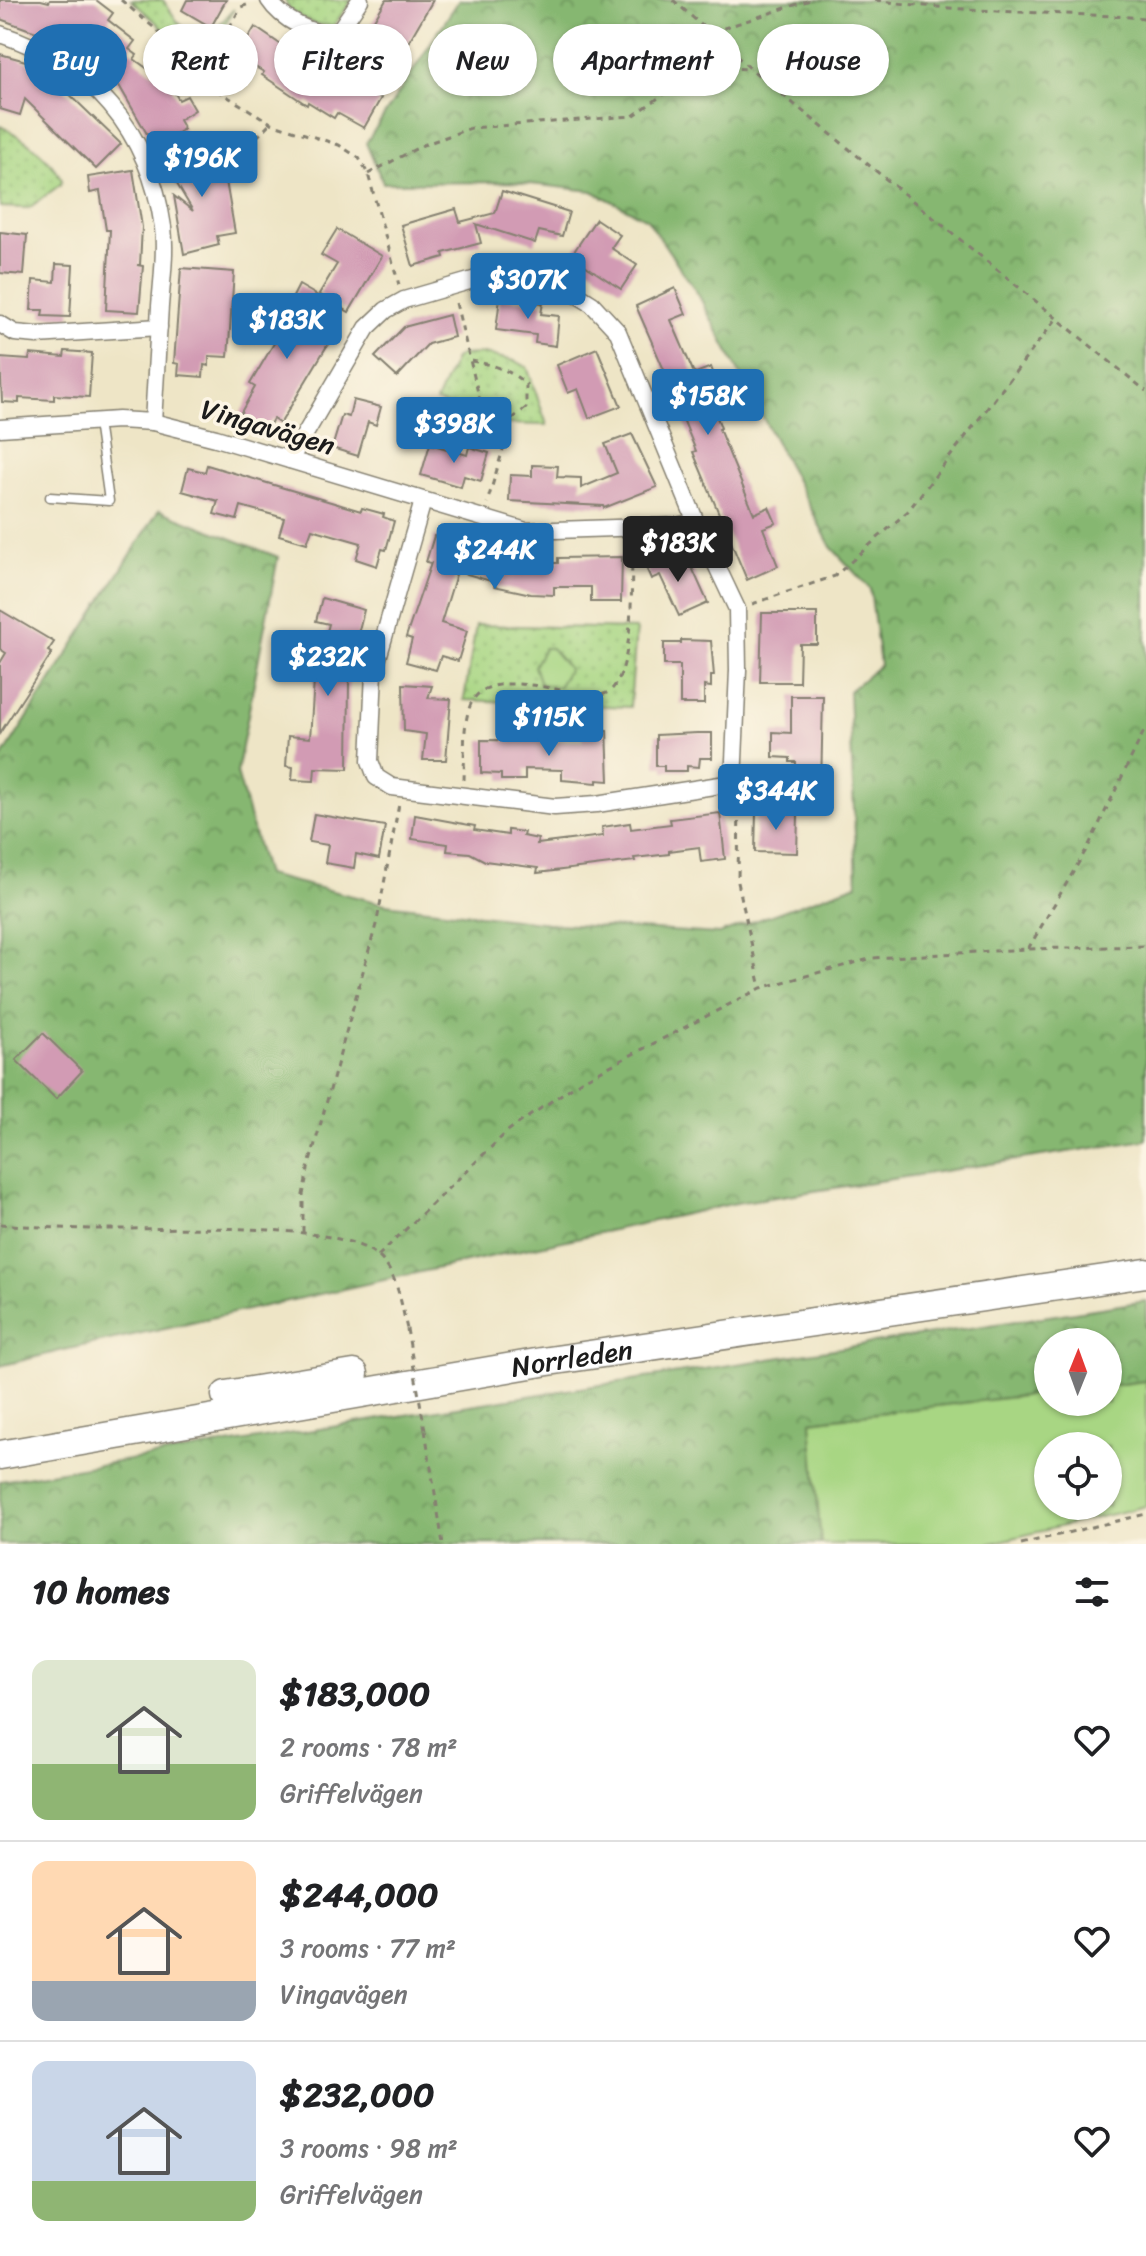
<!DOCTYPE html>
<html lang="en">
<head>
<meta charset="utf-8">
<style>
	body { margin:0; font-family:Sriracha,sans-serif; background:#f6f6f6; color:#202124; height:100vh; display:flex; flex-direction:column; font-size:30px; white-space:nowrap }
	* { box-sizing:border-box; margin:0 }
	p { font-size:26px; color:#757577 }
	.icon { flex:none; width:44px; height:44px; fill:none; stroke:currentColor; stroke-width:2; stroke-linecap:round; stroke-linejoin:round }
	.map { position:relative; height:1544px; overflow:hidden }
	.drawer { display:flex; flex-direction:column; background:#fff; flex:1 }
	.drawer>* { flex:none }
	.banner { position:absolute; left:24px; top:24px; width:1098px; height:72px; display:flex; gap:16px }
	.needle { width:52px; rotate:1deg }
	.buttons { position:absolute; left:1034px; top:1328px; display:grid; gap:16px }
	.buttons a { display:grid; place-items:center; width:88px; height:88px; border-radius:50%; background:#fff; box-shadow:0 2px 6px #0004; font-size:40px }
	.price { position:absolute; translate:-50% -68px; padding:0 18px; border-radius:8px; background:#1f6fb2; color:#fff; font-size:26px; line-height:52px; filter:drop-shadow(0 2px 4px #0008) }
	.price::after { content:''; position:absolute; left:50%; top:48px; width:24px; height:18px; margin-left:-12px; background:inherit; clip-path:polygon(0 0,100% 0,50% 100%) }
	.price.on { background:#222; color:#fff }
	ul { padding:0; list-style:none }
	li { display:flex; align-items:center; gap:24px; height:200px; padding:0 32px }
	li+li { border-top:2px solid #e0e0e0 }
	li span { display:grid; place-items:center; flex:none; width:224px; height:160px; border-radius:16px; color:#555 }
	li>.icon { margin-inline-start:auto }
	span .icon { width:96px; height:96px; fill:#fffc; stroke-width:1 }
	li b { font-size:34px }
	h2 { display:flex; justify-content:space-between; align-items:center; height:96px; padding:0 32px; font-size:34px }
	.pill { padding:0 28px; border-radius:36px; background:#fff; box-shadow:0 2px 6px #0004; font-size:28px; line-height:72px }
	.pill.on { background:#1f6fb2; color:#fff }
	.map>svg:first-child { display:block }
	.grass { fill:url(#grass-dots); stroke:#627950; stroke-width:2 }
	.forest { fill:url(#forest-crowns); stroke:#516a46; stroke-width:2 }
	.green { fill:#a8d683; stroke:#627950; stroke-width:2; fill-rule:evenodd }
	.building { fill:#d29bb4 }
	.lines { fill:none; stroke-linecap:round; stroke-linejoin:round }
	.lane-casing { stroke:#858071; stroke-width:11 }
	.street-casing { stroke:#858071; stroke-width:19 }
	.highway-casing { stroke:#858071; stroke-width:31 }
	.path { stroke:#858071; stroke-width:3; stroke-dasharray:6 6; stroke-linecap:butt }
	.lane { stroke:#fff; stroke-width:8 }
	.street { stroke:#fff; stroke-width:16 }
	.highway { stroke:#fff; stroke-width:28 }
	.path-bridge { stroke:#858071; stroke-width:3; stroke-dasharray:6 6; stroke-linecap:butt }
	.labels { text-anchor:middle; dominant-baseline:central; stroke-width:7; stroke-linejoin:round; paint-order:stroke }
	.street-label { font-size:28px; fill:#1c1c1c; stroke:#fcf5e5 }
</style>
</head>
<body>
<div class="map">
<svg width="1146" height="1544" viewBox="0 0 1146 1544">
	<defs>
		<pattern id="grass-dots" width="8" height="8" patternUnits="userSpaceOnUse" patternTransform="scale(2)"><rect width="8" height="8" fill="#a8d683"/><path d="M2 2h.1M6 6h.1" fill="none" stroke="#90b771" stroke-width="1.8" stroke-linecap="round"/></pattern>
		<pattern id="forest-crowns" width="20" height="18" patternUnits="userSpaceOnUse" patternTransform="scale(2)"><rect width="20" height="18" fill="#86b771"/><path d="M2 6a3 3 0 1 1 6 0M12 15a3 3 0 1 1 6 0" fill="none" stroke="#6d945c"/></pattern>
	</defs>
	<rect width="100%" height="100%" fill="#fcf5e5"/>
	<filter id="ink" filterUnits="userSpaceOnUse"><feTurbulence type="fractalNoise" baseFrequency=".0125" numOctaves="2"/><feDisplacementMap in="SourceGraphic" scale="16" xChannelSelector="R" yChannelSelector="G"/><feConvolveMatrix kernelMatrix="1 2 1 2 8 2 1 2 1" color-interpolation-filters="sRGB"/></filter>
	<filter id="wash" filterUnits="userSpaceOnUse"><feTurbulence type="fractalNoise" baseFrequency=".006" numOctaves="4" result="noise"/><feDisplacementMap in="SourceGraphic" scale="32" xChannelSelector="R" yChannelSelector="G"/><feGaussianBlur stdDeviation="1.8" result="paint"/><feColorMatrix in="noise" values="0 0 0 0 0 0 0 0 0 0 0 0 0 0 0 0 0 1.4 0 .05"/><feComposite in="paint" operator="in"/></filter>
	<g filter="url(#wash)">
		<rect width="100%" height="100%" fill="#eee5c6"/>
		<g class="grass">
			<path d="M131,0h32l15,22 23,22 33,-35 -34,60h-5l-37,-45z"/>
			<path d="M285,0h67l-18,25c-17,3 -44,-9 -49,-25z"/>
			<path d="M0,126c25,12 48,29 62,54l-1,4 -32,24 -29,-1z"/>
			<path d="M483,354l32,7 12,6 20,58 -43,-1 -68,-22 19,-43 6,-4z"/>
			<path d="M476,625l160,4 -6,78 -166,-7z"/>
		</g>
		<g class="forest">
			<path d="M459,0h687v1140l-410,63 -672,147 -64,16v-605l159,-251 119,47 -41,216 29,102 119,29 172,20 162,10 138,-50 -8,-193 31,-26 -10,-76 -39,-42 -133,-253 -51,-75 -55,-28 -79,-9 -130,1 -17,-40z"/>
			<path d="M1146,1301v80l-38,5v-44h-60v51l-237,28 10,123h-821v-63l399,-65z"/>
		</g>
		<g class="green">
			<path d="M544,648h7l18,21 -11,18 -18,-3 -6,-18z"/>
			<path d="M1146,1381v125l-158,38h-167l-10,-123 237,-28v9h60v-16zM1048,1446h60v60h-60z"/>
		</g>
		<g id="blocks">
			<g class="building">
				<path d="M0,0h41l8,2 1,-2h46l17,13 -5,7 27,21 -6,8 8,6 -3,4 21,15 6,-3 18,29 8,-4 8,14 -16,10 5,9 -30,17 -37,-64 -56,-41 -61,-22z"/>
				<path d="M187,0h39l-15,27 -29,-17z"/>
				<path d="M386,0h47l-39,67 -6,-3 -17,28 10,6 -17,30 -27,-15 -3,5 -26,-16 -1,3 -45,-30 2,-3 -27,-15 18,-30 44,30 -1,2 40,21z"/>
				<path d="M0,54l33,9 24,24 3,-2 61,59 -25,25 -71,-70 -5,16 -20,-6z"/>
				<path d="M220,147l15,86 -18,3 2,9 -35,9 -10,-58 19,15 -22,-37 -3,-17z"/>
				<path d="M133,170l9,57 -2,38h-3l6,1 -4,46 -33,-2 4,-80h-4l-6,-39 -10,2 -2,-16z"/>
				<path d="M502,191l67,21 -7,24 -23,-5 -4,12 -59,-19 5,19 -38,10 1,4 -31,9 -12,-41 55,-16 4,13 35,-9z"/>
				<path d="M596,219l24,16 -9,13 26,17 -16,24 -50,-33z"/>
				<path d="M337,229l45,27 -33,56 -30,-18 18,-30 -16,-9z"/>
				<path d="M0,232l27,3 -3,40 -24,-2z"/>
				<path d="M56,264l17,1 -3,52 -28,-1 1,-6h-12l2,-30 22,2z"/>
				<path d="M181,268l53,4 -6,85 -19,-1v10l-5,-1 -1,12 -25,-2 1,-11 -5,-1z"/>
				<path d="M299,285l26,15 -15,27 21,12 -51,85 -7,-5 -6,10 -27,-15 15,-27 -5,-3 26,-44 -4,-2z"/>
				<path d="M675,288l11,26 -15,6 22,51 3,2 15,-6 8,21 -11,5 13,35 -2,1 35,85 15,-7 7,16 -13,5 15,38 -31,14 -54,-128 3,-1 -15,-37 -3,2 -9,-21 4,-1 -4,-13 -33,-75z"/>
				<path d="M500,298l43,5 -2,11 18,2 -3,30 -21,-3 1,-8 -40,-5z"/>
				<path d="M449,315l5,22 -26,7 -31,33 -22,-20 29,-30z"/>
				<path d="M597,348l24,58 -32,12 -11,-29 -10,4 -11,-28z"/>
				<path d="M65,351l27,2 -3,44 -35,-2v5l-35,-2v5l-17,-1 -2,-44 29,2 1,-6 34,3z"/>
				<path d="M353,400l28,7 -5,18 -8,-3 -10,34 -26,-8 10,-33 7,2z"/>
				<path d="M632,434l25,53 -53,21 -1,-2 -94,-5 1,-26 22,1v-11l26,1 -1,11 24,1v10l36,-15 -12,-29z"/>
				<path d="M430,444l37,11 2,-8 20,6 -8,28 -17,-5 -3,11 -40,-12z"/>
				<path d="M207,465l154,46 1,-3 22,6 -1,3 11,4 -8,29 -4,-1 -5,17 -21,-7 5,-16 -49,-14 -5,14 -28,-8 5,-17 -43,-12 -4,14 -23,-6 4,-13 -36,-10 6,-23 17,4z"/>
				<path d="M434,536l47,14 -1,3 34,8 1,-4 26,6h17v-5l64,-1 -1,45h-30v-15h-37v8l-23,-1 -37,-8v-4l-37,-11 -16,52 26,8 -9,30 -17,-5 -5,14 -30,-8 6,-23 -6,-2 25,-74 -5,-1z"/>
				<path d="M667,553l8,17 15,-7 18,40 -29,13 -19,-41 -9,4 -7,-16z"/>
				<path d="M322,598l42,12 -10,40 -9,-3 -2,33h6l-1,89 -33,-1 -1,13 -22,-1 1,-13 -7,-1 2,-30 22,2 5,-71 2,1 12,-44 -13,-3z"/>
				<path d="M0,610l54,32 -6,9 4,2 -52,80v-70l6,-10 -6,-4z"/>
				<path d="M762,613h55v31h-17l-1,38h-39z"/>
				<path d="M681,640l30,1 3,35h-3v11l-7,-1v18h-24v-39h-16v-22h17z"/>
				<path d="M403,684l29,2 -4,12 23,1 -5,61h-23l3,-26 -22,-3z"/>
				<path d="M791,696h32l-2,93h4l-1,22 -29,-1 1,-48h-6v-4l-17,-1v-25l18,1z"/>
				<path d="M583,730h24l2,51 -12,-1v3l-35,-3v-10l-37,-1v11h-24v-6l-20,-1v-33l102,1z"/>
				<path d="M697,733h15v25h-12l-1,9 -12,-1v5h-23v-5h-8v-31z"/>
				<path d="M756,812l42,1 -1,40 -42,-1z"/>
				<path d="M720,813l5,46 -24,3 -2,-15 -30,4v3l-35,4 1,3 -98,12 1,-5 -53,-7 -15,-8 -23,-2 1,-7 -36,-5 3,-24 60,11 -1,4 34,5v-5l16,2 -1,4 15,3 -1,5 66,-8 -1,-9 28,-4 1,6 40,-5 -1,-5z"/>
				<path d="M314,814l71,12 -6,33 -23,-5 -2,14 -29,-5 3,-18 -19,-3z"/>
				<path d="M43,1033l39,38 -26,28 -40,-39z"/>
			</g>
		</g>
	</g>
	<g filter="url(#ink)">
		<use href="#blocks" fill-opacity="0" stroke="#858071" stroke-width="2"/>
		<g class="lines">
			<defs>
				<path id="lane" d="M50,497l59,4 -11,-79"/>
				<g id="street">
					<path d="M269,0c13,20 43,35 67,35l24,-35"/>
					<path d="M0,34c92,30 149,96 163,193 3,26 -1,53 -3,79 -2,39 -5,77 -7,116"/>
					<path d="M0,324l15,9 22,2 122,-8"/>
					<path d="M0,428l118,-8 35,2 63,16 310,93 149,-5 21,-4"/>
					<path d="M290,460l77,-132 19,-18 18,-10 69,-20 40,-5 24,1 17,4 38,24 26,28 78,190 41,87 1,61 -5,113 -136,21 -42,3 -163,-20 -16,-10 -6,-16 4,-89 49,-171"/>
				</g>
				<g id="highway">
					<path d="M226,1395l128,-21"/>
					<path id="s1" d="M0,1455l542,-93 604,-89"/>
				</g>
			</defs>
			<use href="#lane" class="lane-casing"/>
			<use href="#street" class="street-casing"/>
			<use href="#highway" class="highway-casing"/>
			<g class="path">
				<path d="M121,0l37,31 42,49 71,43 68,22 20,13 9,16 31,111"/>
				<path d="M673,0l78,69 395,322"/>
				<path d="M875,0c90,13 181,12 271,18"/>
				<path d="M712,32l98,-32"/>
				<path d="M200,80l41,-73 11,-4"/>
				<path d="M161,153l98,-18 12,-12"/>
				<path d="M368,174l55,-29 48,-17 162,-12 55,-39 21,-10 42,2"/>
				<path d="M456,303l25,102 16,13 15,1 -25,84"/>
				<path d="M471,361c21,3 39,9 55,23v24l-14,11"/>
				<path d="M752,604l83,-28 73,-65 149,-193"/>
				<path d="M464,780c1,-23 -2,-52 6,-74 15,-41 92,-13 125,-10 7,-1 12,-2 17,-7 23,-25 19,-110 20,-143"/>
				<path d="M739,798l-1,84 23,106"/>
				<path d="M1028,949l61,-104 57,-118"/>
				<path d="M0,1224c34,3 69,5 103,5 61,1 232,-10 275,27 20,18 23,48 29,73"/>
				<path d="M303,1232v-37l5,-26 69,-248 22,-117"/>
				<path d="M378,1256l131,-126 72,-49 180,-93 112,-30 155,-9 118,-3"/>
				<path d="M425,1430l18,114"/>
				<path d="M1021,1544l125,-30"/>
			</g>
			<use href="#lane" class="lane"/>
			<use href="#street" class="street"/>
			<use href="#highway" class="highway"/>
			<path class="path-bridge" d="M407,1329l18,101"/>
		</g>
	</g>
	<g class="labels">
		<g class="street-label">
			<text transform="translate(268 427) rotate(16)">Vingavägen</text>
			<text stroke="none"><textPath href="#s1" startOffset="580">Norrleden</textPath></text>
		</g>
	</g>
</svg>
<div class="buttons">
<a><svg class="needle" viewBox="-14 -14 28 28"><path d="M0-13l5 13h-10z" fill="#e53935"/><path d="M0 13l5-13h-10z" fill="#757577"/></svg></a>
<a><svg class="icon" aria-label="locate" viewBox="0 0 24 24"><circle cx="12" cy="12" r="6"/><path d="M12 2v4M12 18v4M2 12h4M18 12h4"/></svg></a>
</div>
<b class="price" style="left:202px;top:199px">$196K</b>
<b class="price" style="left:528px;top:321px">$307K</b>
<b class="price" style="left:287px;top:361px">$183K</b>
<b class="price" style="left:708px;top:437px">$158K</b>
<b class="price" style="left:454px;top:465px">$398K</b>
<b class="price on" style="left:678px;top:584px">$183K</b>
<b class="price" style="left:495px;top:591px">$244K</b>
<b class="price" style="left:328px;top:698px">$232K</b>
<b class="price" style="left:549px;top:758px">$115K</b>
<b class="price" style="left:776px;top:832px">$344K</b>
<div class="banner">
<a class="pill on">Buy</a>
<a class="pill">Rent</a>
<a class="pill">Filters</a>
<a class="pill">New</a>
<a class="pill">Apartment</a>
<a class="pill">House</a>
</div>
</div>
<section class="drawer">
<h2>10 homes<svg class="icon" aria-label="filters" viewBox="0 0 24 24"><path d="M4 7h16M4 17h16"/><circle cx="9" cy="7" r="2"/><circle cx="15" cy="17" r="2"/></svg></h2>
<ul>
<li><span style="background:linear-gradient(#dfe7d0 65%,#8fb573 0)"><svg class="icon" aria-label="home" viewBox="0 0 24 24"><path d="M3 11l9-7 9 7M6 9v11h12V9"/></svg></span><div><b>$183,000</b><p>2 rooms · 78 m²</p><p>Griffelvägen</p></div><svg class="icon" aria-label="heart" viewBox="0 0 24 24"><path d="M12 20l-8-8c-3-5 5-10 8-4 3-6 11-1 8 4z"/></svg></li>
<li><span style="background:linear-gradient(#ffd9b3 75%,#9aa5b1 0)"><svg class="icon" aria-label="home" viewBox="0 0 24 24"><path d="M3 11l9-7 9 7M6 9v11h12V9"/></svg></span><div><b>$244,000</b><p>3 rooms · 77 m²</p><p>Vingavägen</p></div><svg class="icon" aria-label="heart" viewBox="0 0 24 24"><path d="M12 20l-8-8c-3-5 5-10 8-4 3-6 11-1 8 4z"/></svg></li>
<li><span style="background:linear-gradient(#c9d6e8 75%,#8fb573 0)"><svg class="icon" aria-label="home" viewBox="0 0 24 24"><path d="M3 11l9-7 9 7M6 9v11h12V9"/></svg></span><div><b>$232,000</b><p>3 rooms · 98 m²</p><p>Griffelvägen</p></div><svg class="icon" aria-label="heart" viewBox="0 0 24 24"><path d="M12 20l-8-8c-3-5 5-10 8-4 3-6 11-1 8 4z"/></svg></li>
</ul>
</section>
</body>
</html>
